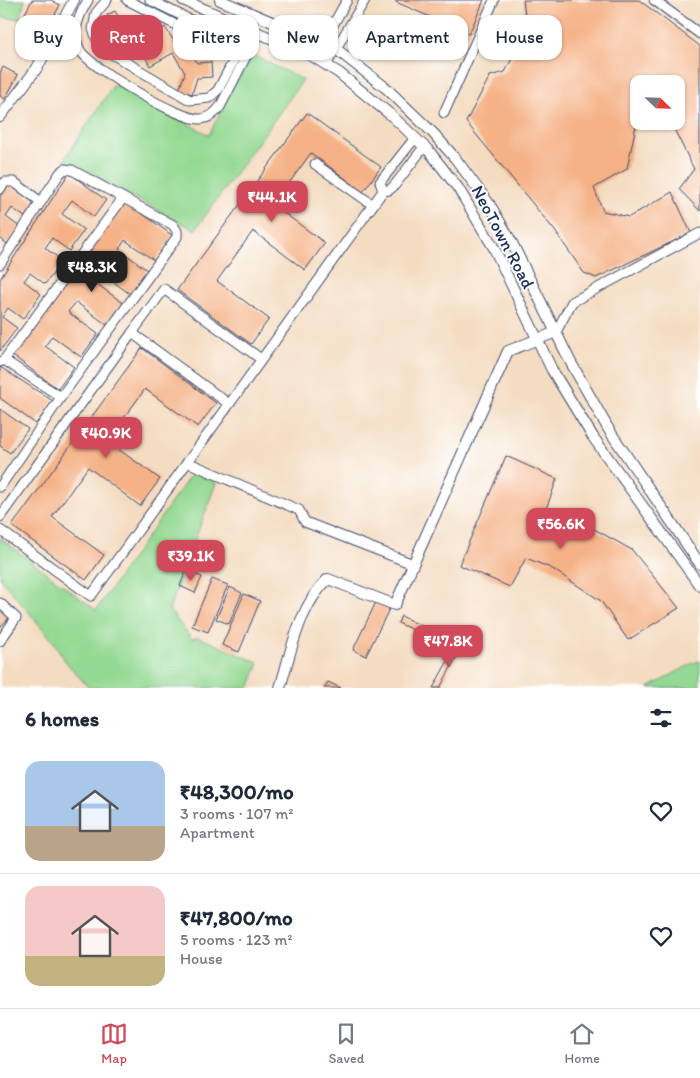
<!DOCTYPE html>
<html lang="en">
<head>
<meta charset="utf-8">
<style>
	body { margin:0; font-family:Itim,sans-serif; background:#f6f6f7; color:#1f2937; height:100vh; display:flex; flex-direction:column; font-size:19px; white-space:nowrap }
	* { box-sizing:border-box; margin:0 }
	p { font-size:16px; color:#747a83 }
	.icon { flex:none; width:28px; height:28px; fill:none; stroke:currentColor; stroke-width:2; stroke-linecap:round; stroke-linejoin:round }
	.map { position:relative; height:688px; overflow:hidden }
	.details { display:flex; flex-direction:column; background:#fff; flex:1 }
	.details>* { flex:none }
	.guide { position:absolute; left:15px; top:15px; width:670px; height:45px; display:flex; gap:10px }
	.needle { width:32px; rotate:113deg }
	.controls { position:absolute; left:630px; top:75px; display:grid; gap:10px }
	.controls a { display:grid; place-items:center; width:55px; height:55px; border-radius:10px; background:#fff; box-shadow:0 1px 4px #0004; font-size:25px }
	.price { position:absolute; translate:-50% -42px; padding:0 11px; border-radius:10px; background:#d1495b; color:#fff; font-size:16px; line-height:32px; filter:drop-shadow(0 1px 2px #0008) }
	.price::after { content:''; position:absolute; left:50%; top:30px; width:15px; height:11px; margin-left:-8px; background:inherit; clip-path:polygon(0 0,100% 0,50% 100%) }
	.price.on { background:#222; color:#fff }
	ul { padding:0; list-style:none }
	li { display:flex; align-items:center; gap:15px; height:125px; padding:0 25px }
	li+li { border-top:1px solid #e0e1e3 }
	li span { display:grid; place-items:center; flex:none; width:140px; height:100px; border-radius:15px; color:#555 }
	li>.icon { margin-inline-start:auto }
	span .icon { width:60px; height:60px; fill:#fffc; stroke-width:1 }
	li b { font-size:21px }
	h2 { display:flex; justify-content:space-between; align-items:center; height:60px; padding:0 25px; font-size:21px }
	.chip { padding:0 18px; border-radius:15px; background:#fff; box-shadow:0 1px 4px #0004; font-size:18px; line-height:45px }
	.chip.on { background:#d1495b; color:#fff }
	.dock { display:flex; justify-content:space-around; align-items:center; height:70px; border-top:1px solid #e0e1e3; background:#fff; font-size:14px; color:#747a83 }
	.dock a { display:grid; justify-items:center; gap:2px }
	.dock .on { color:#d1495b }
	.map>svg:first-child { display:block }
	.green { fill:#94d993; stroke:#588478 }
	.building { fill:#f5b287 }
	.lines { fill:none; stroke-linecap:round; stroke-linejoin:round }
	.minor-casing { stroke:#3c496d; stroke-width:11 }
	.tertiary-casing { stroke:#3c496d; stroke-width:12 }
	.minor { stroke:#fff; stroke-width:9 }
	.tertiary { stroke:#fff; stroke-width:10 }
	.labels { text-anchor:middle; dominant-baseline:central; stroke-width:4; stroke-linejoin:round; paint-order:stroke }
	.street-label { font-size:18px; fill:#1b2f5e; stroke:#fff }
</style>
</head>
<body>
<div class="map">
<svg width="700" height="688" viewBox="0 0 700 688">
	<rect width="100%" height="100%" fill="#fff"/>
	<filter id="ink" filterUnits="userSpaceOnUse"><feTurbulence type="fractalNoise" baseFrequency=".02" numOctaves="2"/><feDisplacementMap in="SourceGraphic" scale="10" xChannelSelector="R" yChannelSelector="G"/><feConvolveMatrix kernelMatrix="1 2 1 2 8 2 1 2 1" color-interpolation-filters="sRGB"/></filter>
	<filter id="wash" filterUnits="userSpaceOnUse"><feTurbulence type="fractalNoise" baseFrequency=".0096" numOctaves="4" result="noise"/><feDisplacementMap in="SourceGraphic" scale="20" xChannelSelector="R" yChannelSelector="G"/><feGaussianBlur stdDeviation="1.12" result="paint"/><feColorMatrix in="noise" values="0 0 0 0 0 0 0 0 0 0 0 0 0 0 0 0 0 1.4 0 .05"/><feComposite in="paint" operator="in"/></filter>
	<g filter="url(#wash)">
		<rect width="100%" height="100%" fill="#f4dcc1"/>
		<g class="green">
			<path d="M0,0h25l-5,19 -20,-2z"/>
			<path d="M249,53l54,27 -108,150 -131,-70 50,-76 95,51z"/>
			<path d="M192,473l24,10 -47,127 23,29 6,-2 61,26 -10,25h-160l-23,-26 -13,-21 -53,-63v-40l96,72z"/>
			<path d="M700,661v27h-52l45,-25z"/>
		</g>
		<g id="blocks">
			<g class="building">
				<path d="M32,0h19l9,5 -16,30 -24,-12z"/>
				<path d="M396,0h88l-15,34 -73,-32z"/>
				<path d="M523,0h116l61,46v165l-21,-22 15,-20 -24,-48h6v-37h-37v27l-12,58 -33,19 9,23 26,6 43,-25 19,41 -95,45 -12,-5 -29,-42 -89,-109 24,-46 15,-4 22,-42z"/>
				<path d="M115,11l7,11 22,7 -2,7 6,12 8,-5 -5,-8 14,-8 15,24 8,-5 9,17 14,-1 1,15 -15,1 -5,16 -13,-4 6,-17 -12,-20 -23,13 -13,-24 -14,-5 -15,9 -5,-7 13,-8 -9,-16z"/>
				<path d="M3,67l15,8 -13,24 -5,-3v-23z"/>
				<path d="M307,113l74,54 -18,25 -52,-39 -38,52 52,38 -20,27 -52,-39 -36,50 52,38 -18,25 -74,-54z"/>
				<path d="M69,173l37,27 -12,17 -22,-17 -10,14 22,16 -15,21 -17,-13 -7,10 18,13 -18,23 -15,-11 -6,8 17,13 -18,25 -15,-11 -6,9 15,11 -17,23v-72z"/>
				<path d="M9,183l26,19 -10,15 -13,-9 -6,9 14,10 -13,17 -7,-6v-42z"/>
				<path d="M125,201l48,35 -18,25 -30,-21 -6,9 28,21 -17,24 -30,-22 -7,9 30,22 -16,22 -31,-23 -8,10 30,22 -17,23 -29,-21 -7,10 29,21 -16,22 -45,-33z"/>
				<path d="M142,348l74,55 -18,24 -53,-38 -38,52 53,38 -20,27 -52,-39 -36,50 52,38 -18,25 -74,-54z"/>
				<path d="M0,367l53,34 -17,23 -36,-26z"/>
				<path d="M0,409l28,20 -18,24 -10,-7z"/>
				<path d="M506,456l51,23 -15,41 21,9 6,-14 63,35 47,58 -51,32 -27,-39 -50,-33 -25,-10 -16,29 -51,-22z"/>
				<path d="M186,571l16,6 -7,16 -15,-7z"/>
				<path d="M212,579l16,6 -20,47 -16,-6z"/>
				<path d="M230,587l12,6 -13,31 -13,-5z"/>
				<path d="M244,594l16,7 -21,51 -17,-7z"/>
				<path d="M377,600l13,7 -24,49 -13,-6z"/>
				<path d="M0,610l9,8 -9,9z"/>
				<path d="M401,616l54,26 -3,6 -54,-25z"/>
				<path d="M457,644l5,3 -22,41h-7z"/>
				<path d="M328,682l13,6h-17z"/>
			</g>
		</g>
	</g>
	<g filter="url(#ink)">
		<use href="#blocks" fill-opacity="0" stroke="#3c496d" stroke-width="1"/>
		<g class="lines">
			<defs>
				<g id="minor">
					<path d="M88,0c-9,15 -17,33 -8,50 10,18 101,71 121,69 9,-1 14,-6 19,-12l38,-74"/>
					<path d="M107,0l-11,13 -3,16 7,18 90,53 19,-2 9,-8 32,-61"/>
					<path d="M127,0l108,55"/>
					<path d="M150,0l91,45"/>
					<path d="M654,0l46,34"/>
					<path d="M312,56l11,-13 24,-43"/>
					<path d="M326,65l39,-65"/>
					<path d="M444,113l50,-113"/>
					<path d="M415,138l-35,44 3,9 6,-1 5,-4 30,-39"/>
					<path d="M315,164l58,41"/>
					<path d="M0,189l5,-7h9l27,20"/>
					<path d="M0,264l60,-91 5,-4 7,1 101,55 4,6v6l-116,160 -61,90"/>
					<path d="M556,332l16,-30 128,-69"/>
					<path d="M132,333l32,-44 97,70"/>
					<path d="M4,360l57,37"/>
					<path d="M0,362l4,-2 119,-162"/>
					<path d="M187,462l112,48 6,12 108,42"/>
					<path d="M0,517l132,-184 97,71"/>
					<path d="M0,530l91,66 292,-405"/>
					<path d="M0,603l16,15 -16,23"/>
				</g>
				<g id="tertiary">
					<path d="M183,0l129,56 27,17 53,43 37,35 29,37 36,60 58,122 41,67 107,149"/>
					<path d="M220,0l116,49 50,39 47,45 22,25 35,47 21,36 59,120 39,69 91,134"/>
					<path d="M0,117l37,-49 37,-68"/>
					<path d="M280,688c11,-36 19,-82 48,-109l67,26 113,-254 48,-19"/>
				</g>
			</defs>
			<use href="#minor" class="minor-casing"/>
			<use href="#tertiary" class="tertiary-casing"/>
			<use href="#minor" class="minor"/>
			<use href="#tertiary" class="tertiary"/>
		</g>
	</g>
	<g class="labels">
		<g class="street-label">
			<text transform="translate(503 237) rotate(62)">NeoTown Road</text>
		</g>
	</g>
</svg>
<div class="controls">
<a><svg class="needle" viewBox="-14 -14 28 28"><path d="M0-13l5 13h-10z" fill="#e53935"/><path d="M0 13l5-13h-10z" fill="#747a83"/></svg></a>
</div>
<b class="price" style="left:272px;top:223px">₹44.1K</b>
<b class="price on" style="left:92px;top:293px">₹48.3K</b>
<b class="price" style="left:106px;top:459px">₹40.9K</b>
<b class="price" style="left:561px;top:550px">₹56.6K</b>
<b class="price" style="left:191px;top:582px">₹39.1K</b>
<b class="price" style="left:448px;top:667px">₹47.8K</b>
<div class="guide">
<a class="chip">Buy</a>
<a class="chip on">Rent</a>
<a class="chip">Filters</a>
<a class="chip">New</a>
<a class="chip">Apartment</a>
<a class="chip">House</a>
</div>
</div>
<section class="details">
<h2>6 homes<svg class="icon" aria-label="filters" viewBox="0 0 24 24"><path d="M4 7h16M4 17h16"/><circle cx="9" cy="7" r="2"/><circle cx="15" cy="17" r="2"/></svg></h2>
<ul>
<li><span style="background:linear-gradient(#a9c7e8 65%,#b9a48a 0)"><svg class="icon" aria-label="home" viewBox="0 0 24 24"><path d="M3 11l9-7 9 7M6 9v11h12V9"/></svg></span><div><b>₹48,300/mo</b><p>3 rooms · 107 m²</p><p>Apartment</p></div><svg class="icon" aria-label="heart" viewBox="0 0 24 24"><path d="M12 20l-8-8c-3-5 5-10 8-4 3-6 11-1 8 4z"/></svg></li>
<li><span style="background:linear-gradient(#f6c9c9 70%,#c2b280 0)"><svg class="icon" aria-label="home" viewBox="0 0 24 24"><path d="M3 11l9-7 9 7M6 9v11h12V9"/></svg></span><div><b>₹47,800/mo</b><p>5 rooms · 123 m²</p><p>House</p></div><svg class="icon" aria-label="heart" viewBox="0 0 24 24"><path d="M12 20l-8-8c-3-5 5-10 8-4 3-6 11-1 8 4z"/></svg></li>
</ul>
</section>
<nav class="dock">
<a class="on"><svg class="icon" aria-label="map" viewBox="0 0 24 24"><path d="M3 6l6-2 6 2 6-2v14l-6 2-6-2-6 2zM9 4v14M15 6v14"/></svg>Map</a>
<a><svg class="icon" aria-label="saved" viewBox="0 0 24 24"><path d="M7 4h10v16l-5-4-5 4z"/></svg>Saved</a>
<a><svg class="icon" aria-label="home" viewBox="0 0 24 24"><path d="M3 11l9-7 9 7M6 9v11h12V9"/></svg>Home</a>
</nav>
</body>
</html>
